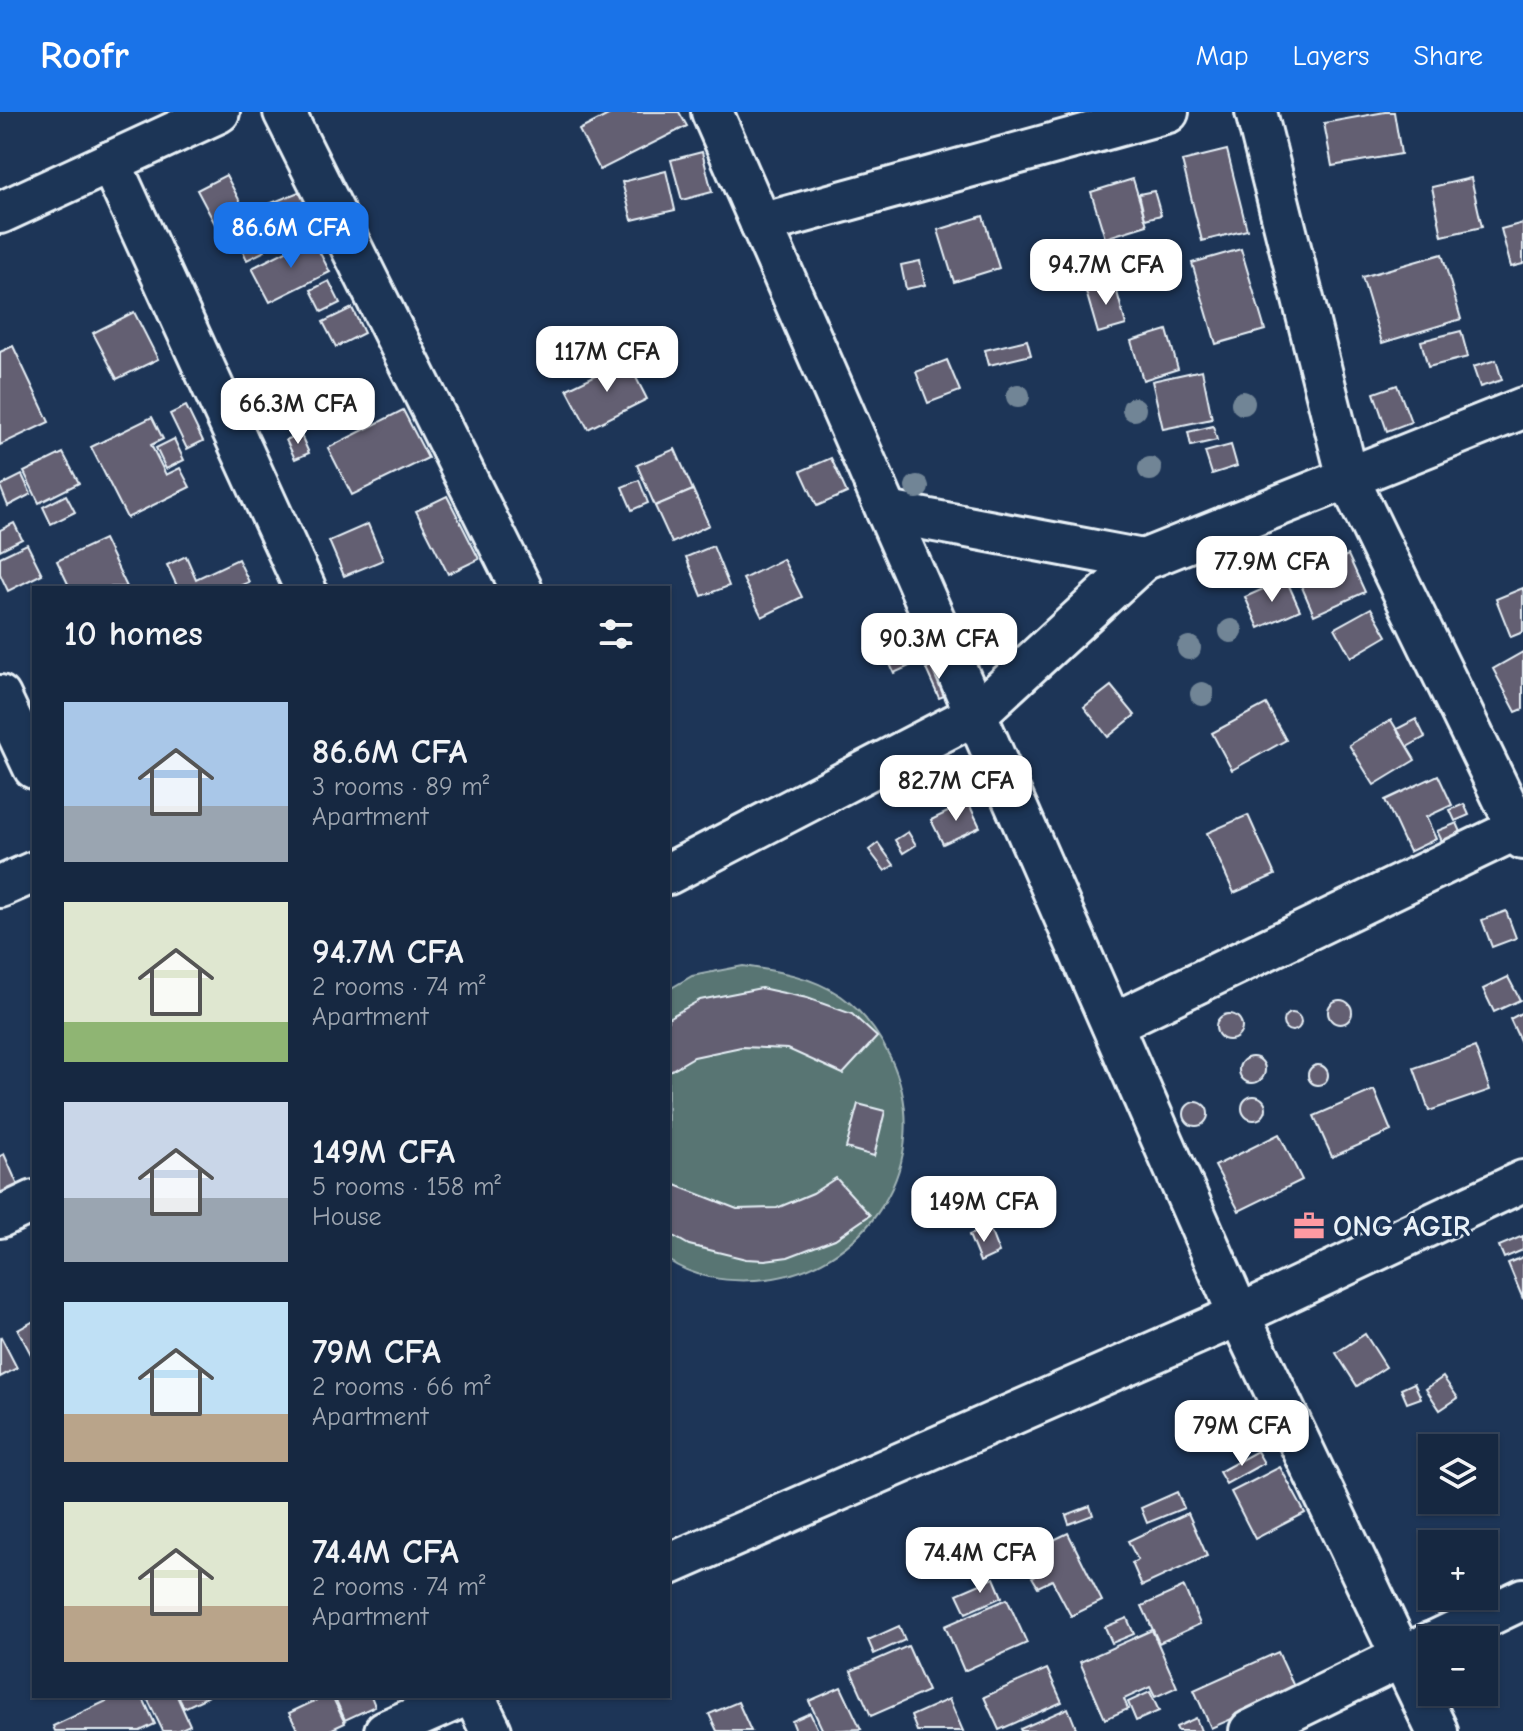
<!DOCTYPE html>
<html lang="en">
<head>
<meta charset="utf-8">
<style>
	body { margin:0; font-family:"Comic Neue",sans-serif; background:#23344c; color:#f1f3f6; height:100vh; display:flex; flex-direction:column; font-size:30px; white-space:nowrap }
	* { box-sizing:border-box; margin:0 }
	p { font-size:26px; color:#9ea6b1 }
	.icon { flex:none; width:44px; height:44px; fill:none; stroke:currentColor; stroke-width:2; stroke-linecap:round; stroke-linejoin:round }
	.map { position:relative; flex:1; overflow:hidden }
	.drawer { position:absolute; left:32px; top:474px; width:638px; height:1112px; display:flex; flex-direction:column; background:#162841; border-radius:0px; box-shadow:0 2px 6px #0004,0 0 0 2px #35445a }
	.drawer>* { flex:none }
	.tools { position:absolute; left:1418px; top:1322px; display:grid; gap:16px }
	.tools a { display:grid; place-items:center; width:80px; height:80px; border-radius:0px; background:#162841; box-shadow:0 2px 6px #0004,0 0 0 2px #35445a; font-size:40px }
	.price { position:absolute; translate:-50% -68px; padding:0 18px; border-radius:16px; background:#fff; color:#222; font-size:26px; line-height:52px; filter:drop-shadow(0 2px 4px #0008) }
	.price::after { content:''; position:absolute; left:50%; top:48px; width:24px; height:18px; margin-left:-12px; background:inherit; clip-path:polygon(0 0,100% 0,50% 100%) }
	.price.on { background:#1a73e8; color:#fff }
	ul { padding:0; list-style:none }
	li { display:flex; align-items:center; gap:24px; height:200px; padding:0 32px }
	li span { display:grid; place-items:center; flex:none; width:224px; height:160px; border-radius:0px; color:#555 }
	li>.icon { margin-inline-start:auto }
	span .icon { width:96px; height:96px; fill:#fffc; stroke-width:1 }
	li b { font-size:34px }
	h2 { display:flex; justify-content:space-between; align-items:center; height:96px; padding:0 32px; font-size:34px }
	header { display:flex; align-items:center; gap:48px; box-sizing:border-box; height:112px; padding:0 40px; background:#1a73e8; color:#fff }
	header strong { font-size:38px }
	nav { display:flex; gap:44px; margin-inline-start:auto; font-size:28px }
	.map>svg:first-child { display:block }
	.green { fill:#587573; stroke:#a0b3b6; stroke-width:2 }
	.building { fill:#635e72; stroke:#e8f1f8; stroke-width:2 }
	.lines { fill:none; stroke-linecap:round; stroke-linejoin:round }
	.minor-casing { stroke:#e8f1f8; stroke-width:46 }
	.minor { stroke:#1d3557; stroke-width:40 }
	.tree { fill:#718596 }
	.labels { text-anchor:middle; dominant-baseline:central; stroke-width:6; stroke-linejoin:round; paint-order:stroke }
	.poi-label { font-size:30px; font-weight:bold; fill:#e8f1f8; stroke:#1d3557; text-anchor:start }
</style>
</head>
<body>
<header>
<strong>Roofr</strong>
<nav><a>Map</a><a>Layers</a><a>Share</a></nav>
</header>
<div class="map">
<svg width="1523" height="1619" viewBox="0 0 1523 1619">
	<rect width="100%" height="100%" fill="#1d3557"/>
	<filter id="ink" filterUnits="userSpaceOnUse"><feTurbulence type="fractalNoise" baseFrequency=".0125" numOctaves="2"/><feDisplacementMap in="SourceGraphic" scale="16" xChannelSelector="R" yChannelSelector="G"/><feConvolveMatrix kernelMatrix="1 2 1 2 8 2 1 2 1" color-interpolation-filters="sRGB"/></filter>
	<g filter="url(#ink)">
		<path class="green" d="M743,854c35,5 68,10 98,30 21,15 38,38 49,61 49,103 -23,217 -135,223 -29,2 -63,-3 -87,-20v-270l24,-14z"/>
		<g class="building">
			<path d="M614,0h65l8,14 -87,44 -21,-40z"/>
			<path d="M1385,0h9l7,42 -69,12 -8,-43z"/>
			<path d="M1227,38l20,80 -45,11 -20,-80z"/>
			<path d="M702,40l10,40 -30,8 -11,-40z"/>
			<path d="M666,59l9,39 -43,10 -10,-38z"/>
			<path d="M226,63l18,34 -29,15 -18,-34z"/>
			<path d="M1471,66l11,49 -40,9 -10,-49z"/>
			<path d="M1133,67l14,46 -42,13 -14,-46z"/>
			<path d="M306,77l16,36 -37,16 -16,-37z"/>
			<path d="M1154,79l7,24 -16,4 -6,-25z"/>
			<path d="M983,104l16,52 -45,14 -16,-52z"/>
			<path d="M1523,111v41l-12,3 -10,-38z"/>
			<path d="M255,119l10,20 -18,9 -9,-20z"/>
			<path d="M312,126l18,34 -60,30 -18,-34z"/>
			<path d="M1241,137l24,81 -49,14 -24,-81z"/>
			<path d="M1442,142l19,65 -79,24 -20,-66z"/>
			<path d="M920,149l5,24 -19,4 -5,-24z"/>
			<path d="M329,169l11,22 -18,9 -11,-22z"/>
			<path d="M1114,169l12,44 -28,8 -13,-45z"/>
			<path d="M352,196l12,25 -28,14 -13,-25z"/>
			<path d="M134,200l24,47 -41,20 -24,-46z"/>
			<path d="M1167,218l11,39 -35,11 -12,-39z"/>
			<path d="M1461,219l7,26 -40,10 -7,-26z"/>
			<path d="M1027,228l4,15 -42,10 -4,-15z"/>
			<path d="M13,234l36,76 -49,23v-93z"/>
			<path d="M627,248l20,39 -59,30 -21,-40z"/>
			<path d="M947,248l13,31 -32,12 -12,-31z"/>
			<path d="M1496,248l6,20 -22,7 -7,-20z"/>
			<path d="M1202,258l10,49 -49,10 -11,-48z"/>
			<path d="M1397,273l14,37 -24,9 -13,-38z"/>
			<path d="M186,294l17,35 -16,8 -17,-35z"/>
			<path d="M403,298l25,48 -76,37 -24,-47z"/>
			<path d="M152,305l11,22 -12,6 15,30 14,-7 10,19 -63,31 -36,-71z"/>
			<path d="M1213,314l4,14 -26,6 -3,-14z"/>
			<path d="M300,321l9,20 -14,6 -9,-19z"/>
			<path d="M174,327l10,21 -18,9 -10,-21z"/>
			<path d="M1231,333l6,21 -25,8 -7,-22z"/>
			<path d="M675,337l18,41 -38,16 -18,-41z"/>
			<path d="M63,341l16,30 -40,20 -15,-31z"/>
			<path d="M831,346l16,35 -30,13 -16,-35z"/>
			<path d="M22,363l9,19 -23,12 -8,-20z"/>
			<path d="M639,368l9,23 -16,7 -10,-23z"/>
			<path d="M693,378l16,35 -37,18 -17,-37z"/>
			<path d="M66,383l9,17 -24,12 -8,-17z"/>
			<path d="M447,384l32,63 -31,15 -32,-63z"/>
			<path d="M14,411l8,16 -22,11v-20z"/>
			<path d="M368,412l15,36 -39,16 -15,-35z"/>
			<path d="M104,427l23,48 -57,1 -13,-27z"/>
			<path d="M27,432l15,30 -34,17 -8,-17v-17z"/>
			<path d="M713,434l16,40 -27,10 -16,-39z"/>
			<path d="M1348,443l17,37 -51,23 -16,-37z"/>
			<path d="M186,444l10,23 42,-20 11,23 -14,6h-57l-11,-23z"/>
			<path d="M783,447l19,38 -40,20 -19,-38z"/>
			<path d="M1286,467l14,31 -41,18 -14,-31z"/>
			<path d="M1523,476v44l-12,5 -15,-38z"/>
			<path d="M1371,496l16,28 -36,21 -16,-29z"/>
			<path d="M907,507l18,40 -31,14 -18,-40z"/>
			<path d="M1523,540v57l-7,3 -23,-43z"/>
			<path d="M939,552l13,29 -13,5 -13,-29z"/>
			<path d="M1111,574l24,29 -27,22 -24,-30z"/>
			<path d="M1266,592l20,36 -54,30 -20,-37z"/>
			<path d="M1416,607l9,18 -18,10 -10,-18z"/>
			<path d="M1391,608l24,40 -41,25 -25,-40z"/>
			<path d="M1438,663l14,30 -26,12 10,22 -27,13 -24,-52z"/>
			<path d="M968,690l12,25 -37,17 -12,-24z"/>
			<path d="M1464,692l5,11 -14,6 -5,-11z"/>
			<path d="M1248,703l27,60 -41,18 -27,-60z"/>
			<path d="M1457,711l8,18 -19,8 -9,-18z"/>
			<path d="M908,720l8,13 -13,8 -8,-13z"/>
			<path d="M878,731l16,22 -9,6 -16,-21z"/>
			<path d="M1506,799l10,27 -24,9 -10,-27z"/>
			<path d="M1508,865l12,23 -26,12 -11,-23z"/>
			<path d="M761,876l46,10 45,16 25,23 -34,37 -55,-25 -47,-2 -47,10 -26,15v-54l32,-18z"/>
			<circle cx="1340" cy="900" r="12"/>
			<path d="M1523,900v35l-13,-28z"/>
			<circle cx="1292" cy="910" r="9"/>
			<circle cx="1229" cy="915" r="13"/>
			<path d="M1475,935l15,43 -61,21 -15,-43z"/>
			<circle cx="1252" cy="958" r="13"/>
			<circle cx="1318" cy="963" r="10"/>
			<path d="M1374,978l17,41 -59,26 -18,-41z"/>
			<circle cx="1254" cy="996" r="12"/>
			<circle cx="1196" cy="1002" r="12"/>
			<path d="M858,992l27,7 -11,45 -28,-8z"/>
			<path d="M1279,1022l23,46 -63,31 -24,-45z"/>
			<path d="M4,1042l16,36 -20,9v-43z"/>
			<path d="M836,1066l34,37 -35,24 -47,18 -23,3 -19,-1 -57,-14 -21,-12v-43l5,-6 64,25 40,-1 36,-15z"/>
			<path d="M989,1115l10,26 -19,9 -11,-27z"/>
			<path d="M1523,1124v14l-19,8 -5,-12z"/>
			<path d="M1523,1145v42l-15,-36z"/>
			<path d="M34,1209v39l-16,-30z"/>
			<path d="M1365,1222l21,33 -29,19 -21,-33z"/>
			<path d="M1,1225l16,31 -17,9v-39z"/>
			<path d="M1443,1265l15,21 -18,12 -14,-21z"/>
			<path d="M1414,1271l7,15 -14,5 -6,-14z"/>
			<path d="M1257,1339l7,12 -38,21 -7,-12z"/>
			<path d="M1280,1355l25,46 -50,26 -24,-47z"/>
			<path d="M1177,1380l7,16 -37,15 -6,-15z"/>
			<path d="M1090,1394l3,9 -24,9 -3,-9z"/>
			<path d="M1188,1401l19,43 -65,30 -10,-23 6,-3 -10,-19z"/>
			<path d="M1022,1419l7,13 -12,6 -7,-14z"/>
			<path d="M1068,1421l34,68 -31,15 -19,-36 -14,7 -6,-10 18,-9 -11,-21z"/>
			<path d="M994,1466l8,19 -36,16 -9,-19z"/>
			<path d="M1184,1475l16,37 -41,19 -17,-37z"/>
			<path d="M1007,1487l20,44 -63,28 -19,-45z"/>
			<path d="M1127,1506l7,16 -22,9 -7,-16z"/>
			<path d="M899,1514l6,14 -31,14 -6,-14z"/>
			<path d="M1152,1518l25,57 -22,10 -5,-10 -26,12 4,10 -23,10 -25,-57z"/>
			<path d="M908,1534l20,45 -57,25 -20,-45z"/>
			<path d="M1278,1540l18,39 -85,37 -17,-38z"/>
			<path d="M1047,1557l15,33 -63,28 -15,-33z"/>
			<path d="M841,1575l20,42 -38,2 -14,-30z"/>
			<path d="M1150,1580l9,19 -23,10 -8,-19z"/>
			<path d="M117,1584h25l13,28 -15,7h-85l-2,-5z"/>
			<path d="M146,1584h31l13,29 -13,6h-14z"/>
			<path d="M178,1584h31l-25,12z"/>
			<path d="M325,1584h7l13,27 -17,8h-30l-9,-18z"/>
			<path d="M334,1584h37l4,10 -30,14z"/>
			<path d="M949,1587l14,32h-46l-6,-15z"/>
			<path d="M738,1590l13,29h-34l-8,-17z"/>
			<path d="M1068,1596l8,20 -7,3h-48l-1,-2z"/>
			<path d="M810,1601l8,17 -22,1 -4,-10z"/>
			<path d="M1196,1606l5,13h-23l-2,-4z"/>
		</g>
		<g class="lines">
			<defs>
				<g id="minor">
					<path d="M284,0l237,476"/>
					<path d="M712,0l527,1203 198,416"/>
					<path d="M1256,0l92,366 175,361"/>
					<path d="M110,50l195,426"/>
					<path d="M0,101l219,-101"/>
					<path d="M761,112l407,-112"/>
					<path d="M887,400l256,48"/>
					<path d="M0,584l34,72"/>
					<path d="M668,762l308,-160 167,-154 380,-152"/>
					<path d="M0,775l34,-15"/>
					<path d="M1112,912l411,-198"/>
					<path d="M0,1105l34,-16"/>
					<path d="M668,1453l571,-250 284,-134"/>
					<path d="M1437,1528l86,-41"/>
					<path d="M474,1584l17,35"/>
					<path d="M385,1619l79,-35"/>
					<path d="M1250,1619l182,-89"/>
				</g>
			</defs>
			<use href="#minor" class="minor-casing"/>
			<use href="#minor" class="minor"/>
		</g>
		<g class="tree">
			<circle cx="1018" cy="284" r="12"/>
			<circle cx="1243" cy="291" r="12"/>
			<circle cx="1134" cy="297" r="12"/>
			<circle cx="1150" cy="357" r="12"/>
			<circle cx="917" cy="375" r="12"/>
			<circle cx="1231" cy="519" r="12"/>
			<circle cx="994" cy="528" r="12"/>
			<circle cx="1189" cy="536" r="12"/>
			<circle cx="1202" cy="582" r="12"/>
		</g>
	</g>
	<defs>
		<symbol id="office-bare" viewBox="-9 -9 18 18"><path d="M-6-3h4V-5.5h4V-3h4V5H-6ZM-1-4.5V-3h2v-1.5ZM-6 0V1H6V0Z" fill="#ff9aa2" stroke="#1d3557" stroke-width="2.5" paint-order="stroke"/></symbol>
	</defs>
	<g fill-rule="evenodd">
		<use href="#office-bare" x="1287" y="1092" width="44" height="44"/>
	</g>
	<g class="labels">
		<g class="poi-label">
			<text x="1333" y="1114">ONG AGIR</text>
		</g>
	</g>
</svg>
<div class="tools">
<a><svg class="icon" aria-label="layers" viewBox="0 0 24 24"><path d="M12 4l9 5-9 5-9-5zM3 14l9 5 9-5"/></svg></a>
<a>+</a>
<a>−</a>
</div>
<b class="price on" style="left:291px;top:158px">86.6M CFA</b>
<b class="price" style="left:1106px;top:195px">94.7M CFA</b>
<b class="price" style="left:607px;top:282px">117M CFA</b>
<b class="price" style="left:298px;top:334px">66.3M CFA</b>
<b class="price" style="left:1272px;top:492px">77.9M CFA</b>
<b class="price" style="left:939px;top:569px">90.3M CFA</b>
<b class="price" style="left:956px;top:711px">82.7M CFA</b>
<b class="price" style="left:984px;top:1132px">149M CFA</b>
<b class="price" style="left:1242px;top:1356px">79M CFA</b>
<b class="price" style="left:980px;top:1483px">74.4M CFA</b>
<section class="drawer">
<h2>10 homes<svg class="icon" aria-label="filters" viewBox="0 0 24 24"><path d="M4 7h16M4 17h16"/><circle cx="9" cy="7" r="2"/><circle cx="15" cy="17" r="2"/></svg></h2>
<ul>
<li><span style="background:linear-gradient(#a9c7e8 65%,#9aa5b1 0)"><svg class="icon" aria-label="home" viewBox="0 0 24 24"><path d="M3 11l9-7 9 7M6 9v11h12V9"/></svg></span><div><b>86.6M CFA</b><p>3 rooms · 89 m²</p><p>Apartment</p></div></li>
<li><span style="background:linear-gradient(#dfe7d0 75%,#8fb573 0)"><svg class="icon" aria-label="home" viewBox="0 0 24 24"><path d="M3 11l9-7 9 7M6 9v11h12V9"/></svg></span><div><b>94.7M CFA</b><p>2 rooms · 74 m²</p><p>Apartment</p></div></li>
<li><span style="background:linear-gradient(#c9d6e8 60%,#9aa5b1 0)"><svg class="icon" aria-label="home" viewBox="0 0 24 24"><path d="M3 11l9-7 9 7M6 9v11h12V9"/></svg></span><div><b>149M CFA</b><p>5 rooms · 158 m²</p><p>House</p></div></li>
<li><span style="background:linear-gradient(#bfe0f5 70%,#b9a48a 0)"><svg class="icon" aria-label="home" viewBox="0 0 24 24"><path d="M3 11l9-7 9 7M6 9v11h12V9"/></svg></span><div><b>79M CFA</b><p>2 rooms · 66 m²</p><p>Apartment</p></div></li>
<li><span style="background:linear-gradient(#dfe7d0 65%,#b9a48a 0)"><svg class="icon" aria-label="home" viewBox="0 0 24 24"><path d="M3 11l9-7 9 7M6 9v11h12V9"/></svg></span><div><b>74.4M CFA</b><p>2 rooms · 74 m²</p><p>Apartment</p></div></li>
</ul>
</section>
</div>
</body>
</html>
